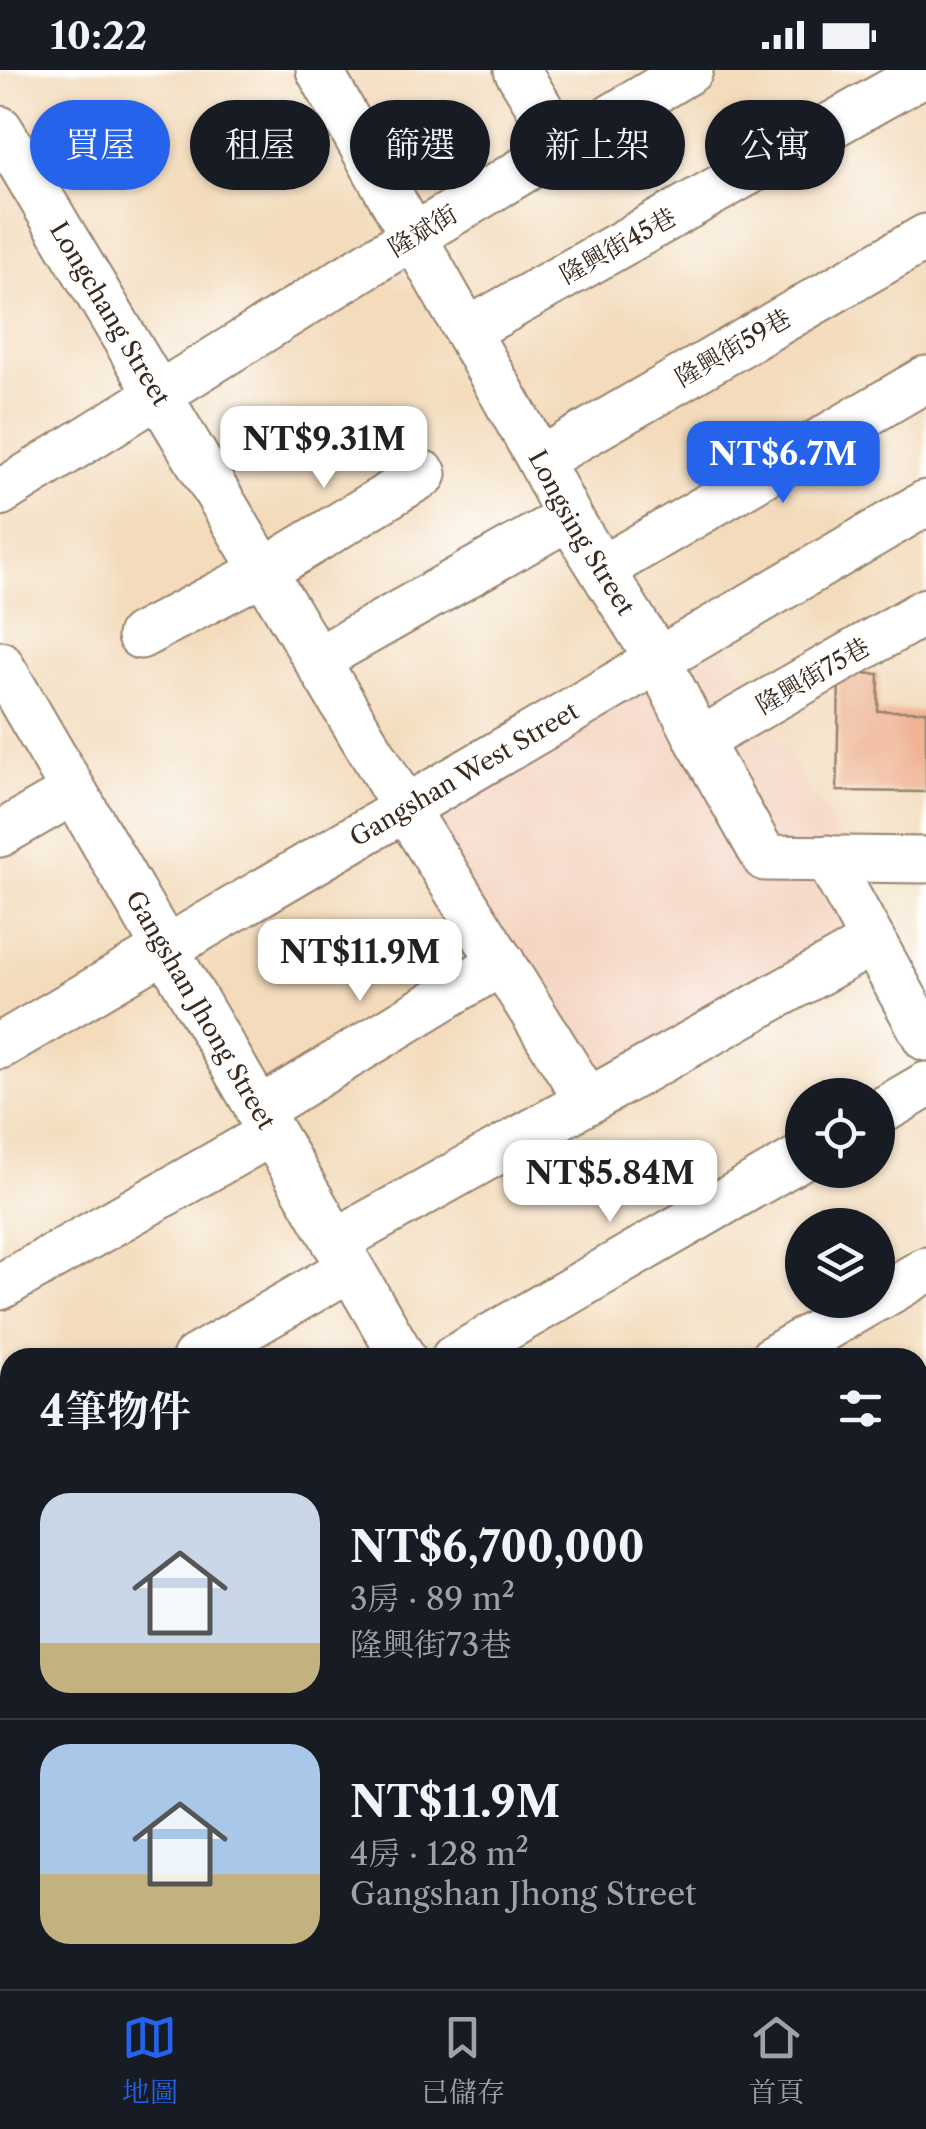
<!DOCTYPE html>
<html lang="zh-TW">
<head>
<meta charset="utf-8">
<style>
	body { margin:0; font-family:"Libre Caslon Text","Noto Serif TC",serif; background:#242831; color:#f1f3f6; height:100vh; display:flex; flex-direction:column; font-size:38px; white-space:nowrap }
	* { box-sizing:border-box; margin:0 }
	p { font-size:32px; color:#9ea1a6 }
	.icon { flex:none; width:55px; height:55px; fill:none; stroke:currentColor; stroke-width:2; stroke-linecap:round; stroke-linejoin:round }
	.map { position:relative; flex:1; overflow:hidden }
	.side { position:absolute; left:0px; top:1278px; width:928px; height:642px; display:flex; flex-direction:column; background:#171b24; border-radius:30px 30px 0 0; box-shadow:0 2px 8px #0004 }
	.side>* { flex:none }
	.guide { position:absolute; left:30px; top:30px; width:868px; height:90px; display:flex; gap:20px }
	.fabs { position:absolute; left:785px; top:1008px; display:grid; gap:20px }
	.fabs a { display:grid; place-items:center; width:110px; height:110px; border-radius:50%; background:#171b24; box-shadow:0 2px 8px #0004; font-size:50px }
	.price { position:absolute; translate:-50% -85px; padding:0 22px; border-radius:20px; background:#fff; color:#222; font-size:32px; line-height:65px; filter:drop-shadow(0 2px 5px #0008) }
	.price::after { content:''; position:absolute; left:50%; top:60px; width:30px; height:22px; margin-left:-15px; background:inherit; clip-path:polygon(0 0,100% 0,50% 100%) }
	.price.selected { background:#2563eb; color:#fff }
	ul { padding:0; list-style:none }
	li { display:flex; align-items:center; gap:30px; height:250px; padding:0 40px }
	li+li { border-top:2px solid #363941 }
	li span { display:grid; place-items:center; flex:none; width:280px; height:200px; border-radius:30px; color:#555 }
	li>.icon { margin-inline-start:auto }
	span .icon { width:120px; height:120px; fill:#fffc; stroke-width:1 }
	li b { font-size:42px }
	h2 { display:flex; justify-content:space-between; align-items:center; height:120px; padding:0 40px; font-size:42px }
	.chip { padding:0 35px; border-radius:45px; background:#171b24; box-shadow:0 2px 8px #0004; font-size:35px; line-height:90px }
	.chip.selected { background:#2563eb; color:#fff }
	.status { display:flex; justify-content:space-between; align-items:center; height:70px; padding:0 50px; background:#171b24; direction:ltr }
	.status svg { height:28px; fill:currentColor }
	.menu { display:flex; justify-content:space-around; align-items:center; height:140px; border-top:2px solid #363941; background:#171b24; font-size:28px; color:#9ea1a6 }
	.menu a { display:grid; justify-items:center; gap:5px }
	.menu .selected { color:#2563eb }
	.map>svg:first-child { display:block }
	.built { fill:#f4d3c0 }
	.building { fill:#efb493 }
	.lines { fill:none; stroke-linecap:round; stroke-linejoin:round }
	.minor-casing { stroke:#97826c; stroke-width:49 }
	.minor { stroke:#fff; stroke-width:45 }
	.labels { text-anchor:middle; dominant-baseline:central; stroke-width:8; stroke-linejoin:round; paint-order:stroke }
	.street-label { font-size:25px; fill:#3b2a1e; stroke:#fff }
</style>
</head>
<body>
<div class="status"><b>10:22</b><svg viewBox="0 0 49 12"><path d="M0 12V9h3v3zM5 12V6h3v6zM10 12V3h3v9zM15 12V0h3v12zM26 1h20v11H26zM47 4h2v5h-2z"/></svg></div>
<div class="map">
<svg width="926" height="1919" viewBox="0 0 926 1919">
	<rect width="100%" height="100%" fill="#fff"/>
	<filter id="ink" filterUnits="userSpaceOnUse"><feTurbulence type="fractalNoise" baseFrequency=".01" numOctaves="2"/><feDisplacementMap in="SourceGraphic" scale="20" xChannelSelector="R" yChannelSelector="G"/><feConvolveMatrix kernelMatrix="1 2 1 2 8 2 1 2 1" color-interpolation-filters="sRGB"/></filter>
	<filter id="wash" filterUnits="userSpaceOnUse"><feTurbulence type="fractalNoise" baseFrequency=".0048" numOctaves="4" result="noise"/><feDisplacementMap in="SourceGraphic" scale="40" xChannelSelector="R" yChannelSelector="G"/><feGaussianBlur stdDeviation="2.25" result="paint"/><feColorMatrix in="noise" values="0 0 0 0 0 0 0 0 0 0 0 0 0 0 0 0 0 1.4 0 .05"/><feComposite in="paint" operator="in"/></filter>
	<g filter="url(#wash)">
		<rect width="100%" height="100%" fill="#f3dbbb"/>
		<path class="built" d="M728,575l50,95 130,201 -321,188 -190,-297z"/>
		<g id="blocks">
			<path class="building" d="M839,603l40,1 -1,37h48v81l-89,-1z"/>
		</g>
	</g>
	<g filter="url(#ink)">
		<use href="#blocks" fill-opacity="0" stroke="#97826c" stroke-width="2.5"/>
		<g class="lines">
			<defs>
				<g id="minor">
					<path id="s1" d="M319,0l221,390 29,57 89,143 41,81 66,117 161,2"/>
					<path d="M517,0l46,76"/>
					<path id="s2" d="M0,59l405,679 183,293"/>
					<path d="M467,261l459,-259"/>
					<path d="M540,390l386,-223"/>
					<path d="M0,423l414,-257 276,-166"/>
					<path d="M602,499l324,-190"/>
					<path d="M140,566l124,-65 160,-97"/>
					<path d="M317,590l252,-143"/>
					<path id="s3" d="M0,594l403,694"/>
					<path d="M699,671l227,-130"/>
					<path d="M0,764l73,-42"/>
					<path d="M827,788l99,180"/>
					<path id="s4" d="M0,976l926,-543"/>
					<path d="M258,1041l244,-149"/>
					<path d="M878,1043l48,-28"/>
					<path d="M335,1172l538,-300"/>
					<path d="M0,1217l271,-154"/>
					<path d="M878,1228l48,-28"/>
					<path d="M195,1288l155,-90"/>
					<path d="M454,1288l348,-201"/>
					<path d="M773,1288l100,-58"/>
					<path d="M918,1382l8,-5"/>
					<path d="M0,1400l10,-6"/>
					<path d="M918,1555l8,-6"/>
					<path d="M0,1569l10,-6"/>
					<path d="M0,1734l10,-5"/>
					<path d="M918,1796h8"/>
					<path d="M0,1866l10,18"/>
					<path d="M25,1910l5,9"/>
					<path d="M766,1910l5,9"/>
					<path d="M100,1919l15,-9"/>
					<path d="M345,1919l16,-9"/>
					<path d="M549,1919l16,-9"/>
				</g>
			</defs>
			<use href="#minor" class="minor-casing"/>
			<use href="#minor" class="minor"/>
		</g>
	</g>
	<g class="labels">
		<g class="street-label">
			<text transform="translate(423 161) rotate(-31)">隆斌街</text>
			<text transform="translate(618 176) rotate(-29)">隆興街45巷</text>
			<text stroke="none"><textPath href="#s2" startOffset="215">Longchang Street</textPath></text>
			<text transform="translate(733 278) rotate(-30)">隆興街59巷</text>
			<text stroke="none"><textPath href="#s1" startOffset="532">Longsing Street</textPath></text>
			<text transform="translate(813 606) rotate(-30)">隆興街75巷</text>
			<text stroke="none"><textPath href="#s4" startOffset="538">Gangshan West Street</textPath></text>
			<text stroke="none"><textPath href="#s3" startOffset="400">Gangshan Jhong Street</textPath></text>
		</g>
	</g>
</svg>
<div class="fabs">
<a><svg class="icon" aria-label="locate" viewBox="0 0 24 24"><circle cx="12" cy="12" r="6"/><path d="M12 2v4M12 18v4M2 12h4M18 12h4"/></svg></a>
<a><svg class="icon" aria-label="layers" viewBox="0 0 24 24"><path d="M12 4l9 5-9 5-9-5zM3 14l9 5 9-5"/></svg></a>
</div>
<b class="price" style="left:324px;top:421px">NT$9.31M</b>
<b class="price selected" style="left:783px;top:436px">NT$6.7M</b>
<b class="price" style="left:360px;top:934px">NT$11.9M</b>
<b class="price" style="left:610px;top:1155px">NT$5.84M</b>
<div class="guide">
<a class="chip selected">買屋</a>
<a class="chip">租屋</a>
<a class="chip">篩選</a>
<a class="chip">新上架</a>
<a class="chip">公寓</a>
</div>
<section class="side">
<h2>4筆物件<svg class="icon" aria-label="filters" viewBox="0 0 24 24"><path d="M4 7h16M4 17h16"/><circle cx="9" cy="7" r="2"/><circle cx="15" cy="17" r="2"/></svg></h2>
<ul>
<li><span style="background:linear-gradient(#c9d6e8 75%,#c2b280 0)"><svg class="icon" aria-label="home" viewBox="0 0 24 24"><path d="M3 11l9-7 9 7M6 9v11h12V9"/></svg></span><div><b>NT$6,700,000</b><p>3房 · 89 m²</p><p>隆興街73巷</p></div></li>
<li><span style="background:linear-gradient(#a9c7e8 65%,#c2b280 0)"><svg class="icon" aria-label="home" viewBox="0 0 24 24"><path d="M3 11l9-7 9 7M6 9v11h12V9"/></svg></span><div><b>NT$11.9M</b><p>4房 · 128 m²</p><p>Gangshan Jhong Street</p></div></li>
</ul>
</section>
</div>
<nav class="menu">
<a class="selected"><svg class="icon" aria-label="map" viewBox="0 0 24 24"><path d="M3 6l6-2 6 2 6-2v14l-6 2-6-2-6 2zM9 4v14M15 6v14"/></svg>地圖</a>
<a><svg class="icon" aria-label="saved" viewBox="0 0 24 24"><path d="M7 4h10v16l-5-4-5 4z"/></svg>已儲存</a>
<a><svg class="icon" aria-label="home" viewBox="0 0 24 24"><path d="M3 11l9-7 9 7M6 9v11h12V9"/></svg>首頁</a>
</nav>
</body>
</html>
